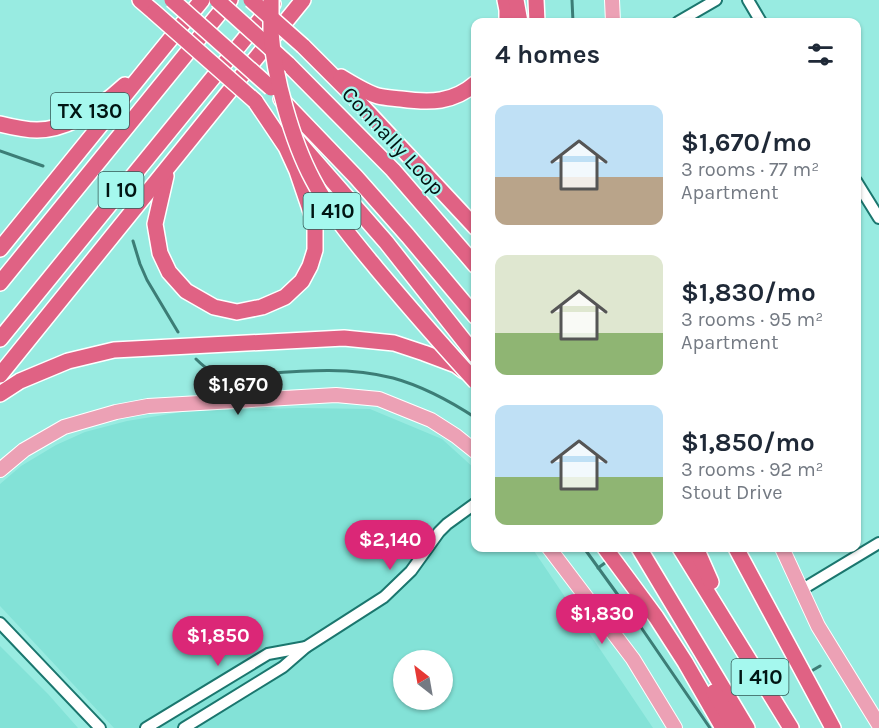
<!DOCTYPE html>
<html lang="en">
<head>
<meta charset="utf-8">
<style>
	body { margin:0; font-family:Karla,sans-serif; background:#f2f2f3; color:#1f2937; height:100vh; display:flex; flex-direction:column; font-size:22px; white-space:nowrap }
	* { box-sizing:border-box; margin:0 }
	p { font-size:20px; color:#747a83 }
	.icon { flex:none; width:33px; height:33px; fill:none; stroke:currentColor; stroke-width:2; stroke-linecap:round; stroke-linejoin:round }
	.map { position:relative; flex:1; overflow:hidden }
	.panel { position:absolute; left:471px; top:18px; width:390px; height:534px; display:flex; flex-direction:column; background:#fff; border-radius:12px; box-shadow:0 2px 4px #0004 }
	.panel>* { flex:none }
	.needle { width:39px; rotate:329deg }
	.buttons { position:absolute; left:393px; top:650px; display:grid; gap:12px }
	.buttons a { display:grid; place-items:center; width:60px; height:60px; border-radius:50%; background:#fff; box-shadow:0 2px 4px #0004; font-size:30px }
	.price { position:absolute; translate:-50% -51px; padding:0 14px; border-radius:21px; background:#db2777; color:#fff; font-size:20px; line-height:39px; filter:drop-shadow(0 2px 3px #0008) }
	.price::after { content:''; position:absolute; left:50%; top:36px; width:18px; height:14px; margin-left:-9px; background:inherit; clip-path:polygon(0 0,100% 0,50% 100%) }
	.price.selected { background:#222; color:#fff }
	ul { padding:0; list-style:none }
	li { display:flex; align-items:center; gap:18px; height:150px; padding:0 24px }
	li span { display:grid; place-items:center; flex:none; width:168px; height:120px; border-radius:12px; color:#555 }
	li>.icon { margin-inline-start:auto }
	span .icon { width:72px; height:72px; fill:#fffc; stroke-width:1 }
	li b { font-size:26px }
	h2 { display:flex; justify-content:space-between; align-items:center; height:72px; padding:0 24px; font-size:26px }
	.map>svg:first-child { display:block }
	.built { fill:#83e2d7; fill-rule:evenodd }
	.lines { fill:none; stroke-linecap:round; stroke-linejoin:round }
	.stream { stroke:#3c7d76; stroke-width:3 }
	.minor-casing { stroke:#1b766e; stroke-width:14 }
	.major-casing { stroke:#fff; stroke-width:16 }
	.highway-casing { stroke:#fff; stroke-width:18 }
	.minor { stroke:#fff; stroke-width:10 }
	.major { stroke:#eca1b5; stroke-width:14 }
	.highway { stroke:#e06284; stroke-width:15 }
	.highway-bridge-casing { stroke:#fff; stroke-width:18; stroke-linecap:butt }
	.highway-bridge { stroke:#e06284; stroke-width:15 }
	.labels { text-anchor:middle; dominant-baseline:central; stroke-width:4.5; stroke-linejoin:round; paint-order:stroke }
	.shield { fill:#a5f8ee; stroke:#325955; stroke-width:1.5 }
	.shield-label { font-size:21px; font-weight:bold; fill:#001513 }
	.street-label { font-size:22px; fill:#001513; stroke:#a5f8ee }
</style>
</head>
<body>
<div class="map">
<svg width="879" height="728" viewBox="0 0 879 728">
	<rect width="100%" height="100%" fill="#98ebe1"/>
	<g class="built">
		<path d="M299,408l71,1 72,30 33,30 1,79h56l121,180h-539l-114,-122v-122l21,-18 35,-21 29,-13 42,-11 61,-10zM404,660h38v39h-38z"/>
		<path d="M0,646l48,48 30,34h-78z"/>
	</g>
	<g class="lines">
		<g class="stream">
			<path d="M572,0l1,22"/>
			<path d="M0,151l43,15"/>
			<path d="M133,241l7,23 7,16 31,52"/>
			<path d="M196,359c12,12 18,15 35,17 53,-3 110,-12 162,2 29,8 57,23 83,40"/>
			<path d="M584,548l52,72 74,108"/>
			<path d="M598,568l11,-8"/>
			<path d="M808,673l12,-7"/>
		</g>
		<defs>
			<g id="minor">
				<path d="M748,0l13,22"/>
				<path d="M678,22l38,-22"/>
				<path d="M856,181l23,37"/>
				<path d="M801,590l78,-47"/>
				<path d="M0,623l100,105"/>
				<path d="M146,728l122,-74 38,-7"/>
				<path d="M184,728l99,-61 23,-20 78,-50 27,-26 28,-39 8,-8 29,-21"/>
			</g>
			<g id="major">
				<path d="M612,0l1,22"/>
				<path d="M0,470l24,-20 40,-23 52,-15 32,-6 188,-11 43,4 52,21 25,16 20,16"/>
				<path d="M549,548l84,111 42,69"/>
				<path d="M782,548l36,78 61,99"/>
			</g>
			<g id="highway">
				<path d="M140,0l14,12"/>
				<path d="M505,0l2,10v12"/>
				<path d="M516,0l4,22"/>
				<path d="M536,0l1,22"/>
				<path d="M303,46l47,47 126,135"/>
				<path d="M288,64l105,106 83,96"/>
				<path d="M341,77c10,6 26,16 37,19 8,2 16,2 23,3 29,4 52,4 75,-16"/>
				<path d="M281,99l75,78 52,59 68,81"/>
				<path d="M0,124c12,3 24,6 37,6 32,0 65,-24 88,-45"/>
				<path d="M295,138l91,104 90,114"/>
				<path d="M166,176l-11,48 5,29 9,19 17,19 28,16 23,5 25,-5 23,-10 17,-16 8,-15 5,-16v-26l-18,-53 -11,-24 -31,-46"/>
				<path d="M0,249l202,-249"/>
				<path d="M0,283l230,-283"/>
				<path d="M0,339l273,-335"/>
				<path d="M0,375l303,-375"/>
				<path d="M0,394l20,-13 48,-20 46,-11 230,-12 50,5 30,10 32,12 8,6"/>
				<path d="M605,548l51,69 29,45 38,66"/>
				<path d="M639,548l108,180"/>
				<path d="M680,548l111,180"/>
				<path d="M696,548l15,34"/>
				<path d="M736,548l97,180"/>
				<path d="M714,692l22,36"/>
			</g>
		</defs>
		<use href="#minor" class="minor-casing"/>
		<use href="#major" class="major-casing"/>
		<use href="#highway" class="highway-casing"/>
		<use href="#minor" class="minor"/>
		<use href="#major" class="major"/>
		<use href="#highway" class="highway"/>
		<defs>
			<g id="highway-bridge">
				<path d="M172,0l99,88"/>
				<path d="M217,0l71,64"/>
				<path d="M251,0l52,46"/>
				<path d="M271,0c0,11 0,21 0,32 3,44 21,109 42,148 17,33 41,61 64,89 32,38 65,76 99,113"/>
				<path d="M154,12l101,89"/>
			</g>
		</defs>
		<use href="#highway-bridge" class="highway-bridge-casing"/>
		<use href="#highway-bridge" class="highway-bridge"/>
	</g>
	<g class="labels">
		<g class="shield">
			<rect x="51" y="93" width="78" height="36" rx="4.5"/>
			<rect x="98.5" y="172" width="45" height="36" rx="4.5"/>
			<rect x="303.5" y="193" width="57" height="36" rx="4.5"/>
			<rect x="731.5" y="659" width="57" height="36" rx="4.5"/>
		</g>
		<g class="shield-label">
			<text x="90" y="111">TX 130</text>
			<text x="121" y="190">I 10</text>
			<text x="332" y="211">I 410</text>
			<text x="760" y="677">I 410</text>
		</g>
		<g class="street-label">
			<text transform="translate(393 141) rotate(47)">Connally Loop</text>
		</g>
	</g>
</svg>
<div class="buttons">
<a><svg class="needle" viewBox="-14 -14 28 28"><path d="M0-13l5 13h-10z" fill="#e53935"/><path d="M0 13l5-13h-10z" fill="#747a83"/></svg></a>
</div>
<b class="price selected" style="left:238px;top:416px">$1,670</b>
<b class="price" style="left:390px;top:571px">$2,140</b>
<b class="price" style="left:602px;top:645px">$1,830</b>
<b class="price" style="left:218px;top:667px">$1,850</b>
<section class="panel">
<h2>4 homes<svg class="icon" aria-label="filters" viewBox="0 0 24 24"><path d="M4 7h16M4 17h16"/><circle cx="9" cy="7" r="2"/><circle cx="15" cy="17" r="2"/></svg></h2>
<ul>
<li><span style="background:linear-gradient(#bfe0f5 60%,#b9a48a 0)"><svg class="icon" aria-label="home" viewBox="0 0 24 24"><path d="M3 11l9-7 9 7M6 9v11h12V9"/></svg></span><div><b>$1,670/mo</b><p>3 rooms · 77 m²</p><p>Apartment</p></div></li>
<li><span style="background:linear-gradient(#dfe7d0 65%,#8fb573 0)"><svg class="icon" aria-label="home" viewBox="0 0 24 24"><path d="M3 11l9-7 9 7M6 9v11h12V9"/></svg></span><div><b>$1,830/mo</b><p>3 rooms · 95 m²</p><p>Apartment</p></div></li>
<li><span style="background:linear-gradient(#bfe0f5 60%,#8fb573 0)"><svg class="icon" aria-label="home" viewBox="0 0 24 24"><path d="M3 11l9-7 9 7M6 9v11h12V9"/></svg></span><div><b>$1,850/mo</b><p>3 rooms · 92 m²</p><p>Stout Drive</p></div></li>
</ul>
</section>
</div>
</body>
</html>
